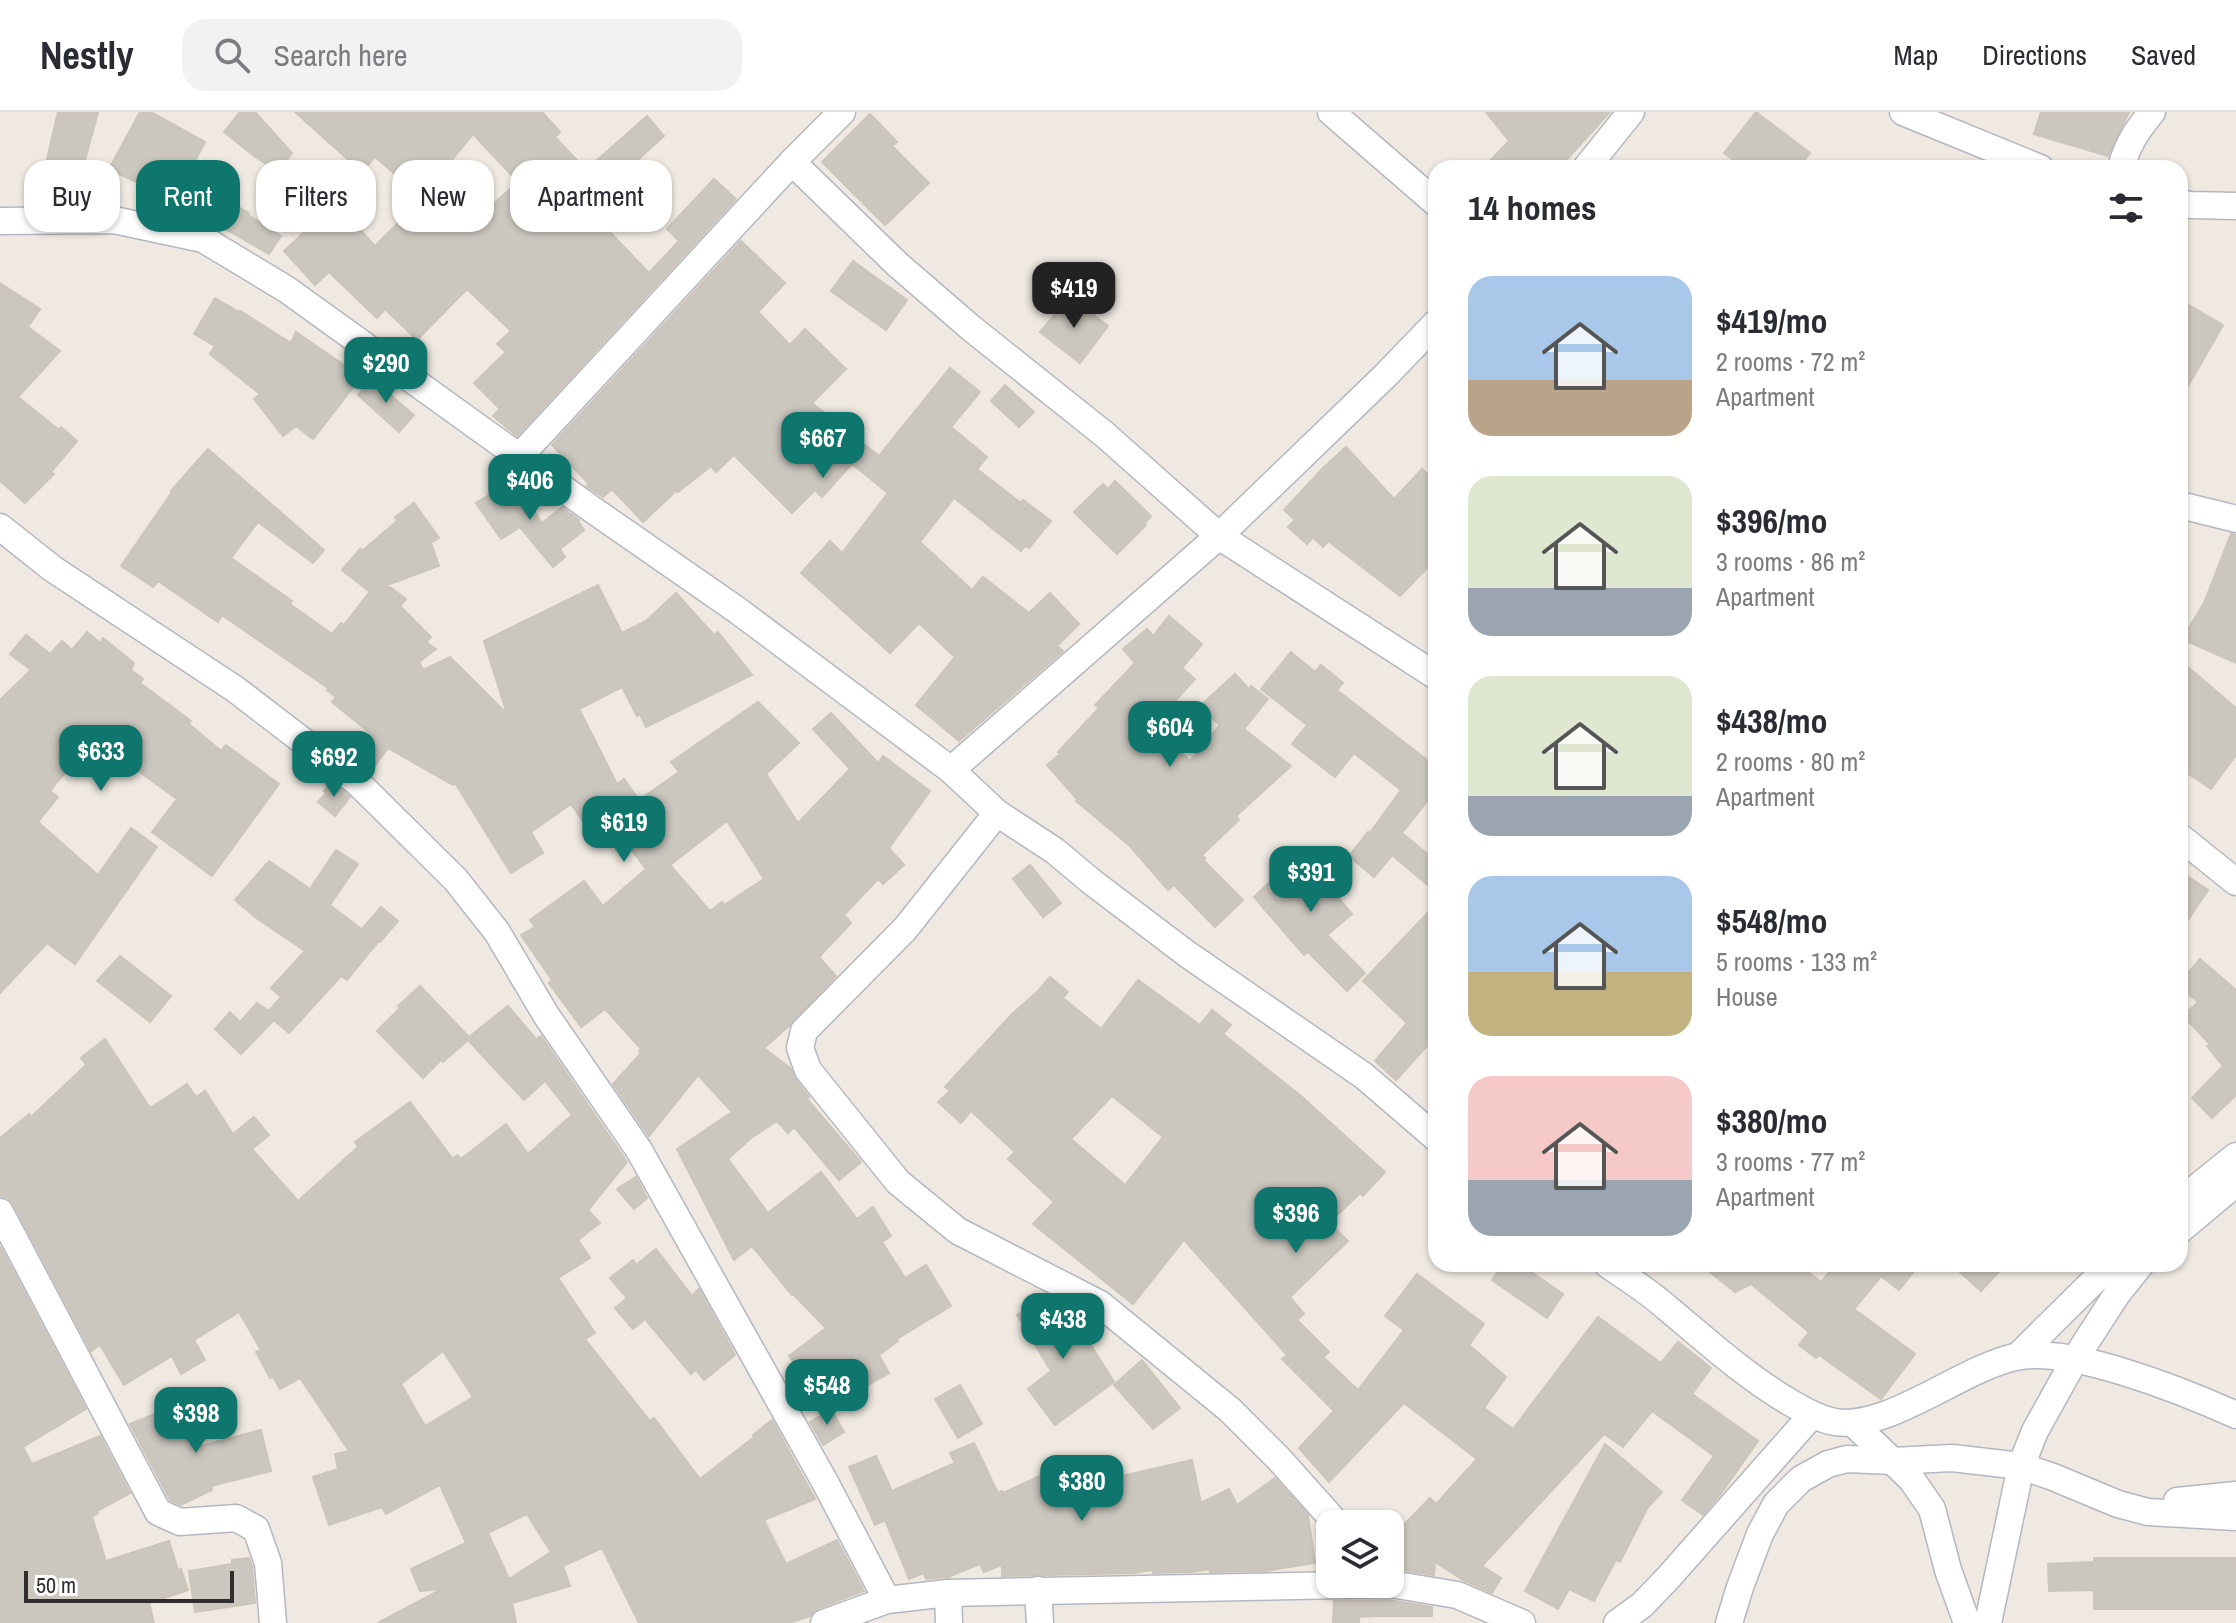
<!DOCTYPE html>
<html lang="en">
<head>
<meta charset="utf-8">
<style>
	body { margin:0; font-family:"Archivo Narrow",sans-serif; background:#f2f2f3; color:#2b2b33; height:100vh; display:flex; flex-direction:column; font-size:30px; white-space:nowrap }
	* { box-sizing:border-box; margin:0 }
	p { font-size:26px; color:#7c7c81 }
	.icon { flex:none; width:44px; height:44px; fill:none; stroke:currentColor; stroke-width:2; stroke-linecap:round; stroke-linejoin:round }
	.map { position:relative; flex:1; overflow:hidden }
	.side { position:absolute; left:1428px; top:48px; width:760px; height:1112px; display:flex; flex-direction:column; background:#fff; border-radius:24px; box-shadow:0 2px 6px #0004 }
	.side>* { flex:none }
	.hud { position:absolute; left:24px; top:48px; width:760px; height:72px; display:flex; gap:16px }
	.fabs { position:absolute; left:1316px; top:1398px; display:grid; gap:16px }
	.fabs a { display:grid; place-items:center; width:88px; height:88px; border-radius:16px; background:#fff; box-shadow:0 2px 6px #0004; font-size:40px }
	.scale { position:absolute; left:24px; bottom:20px; width:210px; box-sizing:border-box; padding-left:8px; border:4px solid #2e2e2e; border-top:0; font-size:22px; line-height:28px; white-space:nowrap; color:#2e2e2e; -webkit-text-stroke:6px #fff; paint-order:stroke }
	.price { position:absolute; translate:-50% -68px; padding:0 18px; border-radius:16px; background:#0f766e; color:#fff; font-size:26px; line-height:52px; filter:drop-shadow(0 2px 4px #0008) }
	.price::after { content:''; position:absolute; left:50%; top:48px; width:24px; height:18px; margin-left:-12px; background:inherit; clip-path:polygon(0 0,100% 0,50% 100%) }
	.price.active { background:#222; color:#fff }
	ul { padding:0; list-style:none }
	li { display:flex; align-items:center; gap:24px; height:200px; padding:0 40px }
	li span { display:grid; place-items:center; flex:none; width:224px; height:160px; border-radius:24px; color:#555 }
	li>.icon { margin-inline-start:auto }
	span .icon { width:96px; height:96px; fill:#fffc; stroke-width:1 }
	li b { font-size:34px }
	h2 { display:flex; justify-content:space-between; align-items:center; height:96px; padding:0 40px; font-size:34px }
	.chip { padding:0 28px; border-radius:24px; background:#fff; box-shadow:0 2px 6px #0004; font-size:28px; line-height:72px }
	.chip.active { background:#0f766e; color:#fff }
	header { display:flex; align-items:center; gap:48px; box-sizing:border-box; height:112px; padding:0 40px; background:#fff; border-bottom:2px solid #e1e1e2 }
	header strong { font-size:38px }
	nav { display:flex; gap:44px; margin-inline-start:auto; font-size:28px }
	.search { width:560px; height:72px; background:#f2f2f3; display:flex; align-items:center; gap:20px; box-sizing:border-box; padding:0 28px; border-radius:24px; color:#7c7c81; font-size:30px }
	.map>svg:first-child { display:block }
	.building { fill:#cbc7bf; stroke:#cbc5ba; stroke-width:2; fill-rule:evenodd }
	.lines { fill:none; stroke-linecap:round; stroke-linejoin:round }
	.street-casing { stroke:#b4b7c1; stroke-width:29 }
	.street { stroke:#fff; stroke-width:26 }
</style>
</head>
<body>
<header>
<strong>Nestly</strong>
<div class="search"><svg class="icon" aria-label="search" viewBox="0 0 24 24"><circle cx="10" cy="10" r="6"/><path d="M15 15l6 6"/></svg>Search here</div>
<nav><a>Map</a><a>Directions</a><a>Saved</a></nav>
</header>
<div class="map">
<svg width="2236" height="1511" viewBox="0 0 2236 1511">
	<rect width="100%" height="100%" fill="#efe9e1"/>
	<g class="building">
		<path d="M58,0h40l-23,85 -35,-8z"/>
		<path d="M140,0h11l54,30 -19,37 63,34 -1,2 33,21 -12,18 -85,-49 -75,-36z"/>
		<path d="M240,0h15l37,41 -14,19 -24,-16 -30,-24z"/>
		<path d="M295,0h247l18,20 -5,5 31,33 61,-54 17,20 -68,62 21,20 -10,11 42,44 30,-32 -12,-12 47,-50 22,20 -219,237 -24,-20 7,-7 -26,-26 32,-31 -9,-8 14,-13 -44,-42 -50,51 -32,-31 -8,9 -48,-46 -14,13 -31,-34 52,-48 39,43 48,-48 -48,-41 -13,15zM473,22l45,48 -36,32 -41,-41z"/>
		<path d="M1486,0h124l-51,56h-76l26,-27z"/>
		<path d="M1756,0l54,41 -12,15h-54l-20,-15z"/>
		<path d="M2041,0h88l-21,44 -74,-22z"/>
		<path d="M870,2l27,28 -5,4 37,37 -44,42 -63,-63z"/>
		<path d="M741,129l44,42 -27,29 32,33 15,-16 41,40 -34,34 67,53 71,-88 30,24 -29,35 36,30 -10,12 44,34 2,-3 28,21 -22,27 -4,-2 -4,5 -67,-53 -34,44 52,48 11,-13 46,36 21,-20 29,31 -22,22 6,5 -104,90 -43,-36 39,-48 -36,-34 -29,30 -89,-80 29,-32 12,12 46,-60 -36,-29 -30,33 -7,-7 -23,23 -58,-58 -18,17 -5,-6 -33,26 -1,-2 -34,32 -31,-33 -9,8 -16,-11 2,-2 -37,-39z"/>
		<path d="M853,149l54,39 -21,30 -55,-39z"/>
		<path d="M0,171l40,26 -12,18 32,24 -42,46 41,33 2,-3 16,14 -26,31 3,2 -29,29 -25,-22z"/>
		<path d="M1070,185l38,29 -28,37 -40,-31z"/>
		<path d="M215,186l24,14 1,-1 51,32 5,-11 65,45 -48,62 -17,-13 -13,10 -29,-37 6,-5 -50,-40 5,-8 -21,-12z"/>
		<path d="M2180,188l43,25 -43,75z"/>
		<path d="M372,267l42,36 -15,17 -41,-37z"/>
		<path d="M1005,273l29,27 -15,15 -28,-26z"/>
		<path d="M1346,335l48,52 28,-30 14,13v77l-36,37 -72,-55 -5,6 -10,-10 -6,7 -19,-17 7,-7 -11,-10 38,-41z"/>
		<path d="M208,337l116,101 -11,13 -55,-41 -27,36 61,43 -2,3 42,30 9,-11 3,2 27,-35 -2,1 -27,-21 18,-21 2,2 35,-30 -2,-4 19,-14 25,35 -8,5 8,23 -52,19 19,14 -6,7 31,31 -5,5 10,7 -17,13 4,8 27,-13 57,57 -23,-73 114,-56 24,48 24,-12 30,-28 38,42 4,-3 34,43 -106,52 -6,-13 -3,2 -15,-29 -43,22 38,75 7,-5 15,21 40,-28 -8,-10 87,-60 41,41 -33,31 32,49 52,-54 -37,-40 18,-16 47,50 5,-7 47,35 -41,57 15,17 -21,19 -5,-5 -34,36 7,8 -32,34 17,19 -46,49 -26,23 27,21 5,11 13,17 -2,2 54,63 -22,18 -45,-53 -6,6 -11,-12 -26,17 -23,21 40,54 53,-41 36,47 16,-12 18,29 -9,6 23,36 21,-13 25,41 -54,33 1,2 -19,14 10,18 -62,35 -38,-52 37,-28 -33,-34 -1,1 -40,-49 -18,14 -57,-111 55,-37 -34,-37 -49,61 -36,-52 28,-31 -2,-2 2,-2 -36,-40 -24,18 -32,-44 3,-3 -31,-45 14,-8 -5,-7 54,-39 19,25 43,-37 -36,-48 -18,13 -21,-30 -40,28 12,21 -32,20 -56,-90 -2,2 -65,-37 -18,24 -19,-15 19,-24 -38,-31 4,-5 -9,-7 1,-2 -106,-73 -4,7 -60,-41 -5,6 -32,-21 51,-74 -1,-1zM727,709l37,58 -40,26 -2,-3 -12,9 -40,-46z"/>
		<path d="M513,368l29,43 20,-16 17,13 -1,1 6,9 -24,19 5,8 -12,10 -33,-40 -19,12 -25,-36z"/>
		<path d="M1115,369l36,35 -6,7 1,2 -29,29 -43,-42 29,-28 5,5z"/>
		<path d="M2231,422l5,1v128l-54,-24 22,-36z"/>
		<path d="M1169,504l33,28 -20,24 13,11 -43,47 38,35 30,-36 -21,-18 36,-33 14,15 2,-3 17,13 -24,30 47,37 -55,50 3,4 -37,35 3,3 -2,2 40,40 -28,27 -41,-42 -6,5 -38,-44 -54,-45 1,-2 -30,-34 13,-11 -2,-2 41,-44 -4,-3 40,-42 -12,-14 24,-20 6,7z"/>
		<path d="M87,520l13,11 3,-5 31,25 -3,7 12,9 -3,4 51,38 -2,3 32,27 5,-6 53,39 -67,92 -60,-44 25,-33 -84,-61 -43,53 8,6 -20,25 60,53 33,-47 26,19 -82,117 -28,-21 -47,50v-293l31,-30 -21,-16 16,-19 24,19 12,-13 10,9z"/>
		<path d="M1291,540l24,20 6,-7 22,18 -6,7 99,77v23l-34,43 34,28v31l-44,-37 -18,22 -25,-21 19,-24 1,2 32,-44 -47,-37 -19,24 -43,-33 15,-19 -46,-36z"/>
		<path d="M2180,548l56,48v47l-25,34 -31,-21z"/>
		<path d="M331,670l19,15 -15,19 -17,-14 8,-9 -2,-2z"/>
		<path d="M336,738l22,14 -28,41 48,37 -31,38 -6,-4 -52,57 -15,-13 -33,34 -26,-25 15,-17 10,10 17,-19 12,8 12,-14 -10,-9 34,-37 -50,-34 -20,-17 34,-39 41,28z"/>
		<path d="M1292,739l34,23 7,-7 18,15 -13,15 14,17 -25,21 38,38 -18,18 -39,-39 -4,3 -50,-58 19,-18z"/>
		<path d="M1030,753l31,38 -18,14 -30,-38z"/>
		<path d="M2180,759l28,19 -28,42z"/>
		<path d="M1436,792v132l-40,44 -21,-19 32,-38 -44,-42z"/>
		<path d="M381,795l17,14 -18,21 -17,-14z"/>
		<path d="M120,844l51,40 -21,26 -53,-41z"/>
		<path d="M2200,847l36,31v105l-24,23 -20,-20 31,-32 -16,-20 3,-2 -27,-28 15,-14 -18,-15v-5z"/>
		<path d="M1050,865l18,15 -5,6 38,31 37,-49 62,45 12,-15 19,15 -8,9 78,62 84,76 -22,24 -3,-3 -31,30 19,18 -58,56 14,17 -7,6 32,32 -6,5 35,33 46,-60 -19,-14 32,-42 67,50 -15,21 37,32 -22,31 29,21 85,-112 63,46 17,-21 33,26 -19,26 66,47 -38,54 -17,20 -21,-15 32,-44 -62,-45 -29,36 -19,-13 -122,132 19,12 -9,15 -29,-13 -28,-18 -1,13 -44,-7v-29l40,-41 6,6 41,-45 -73,-56 -75,79 -30,-34 35,-37 -52,-52 5,-4 -103,-115 -51,64 -100,-80 21,-22 -46,-43 7,-7 -44,-41 -10,12 -23,-21 12,-11 -5,-4 67,-73 25,-22zM1112,984l51,41 -38,48 -54,-46z"/>
		<path d="M420,874l49,51 39,-31 28,33 5,-3 86,126 -39,48 12,13 -22,17 12,18 -32,20 37,55 -10,6 65,82 4,-3 46,61 54,-42 -1,-2 19,-15 43,79 -51,21 22,44 51,-24 27,51 -45,17 -9,8 -21,7h-150l-37,-75 -39,18 7,20 -58,17 4,20h-138l64,-34 -22,2 -9,-22 55,-26 -26,-58 -54,29 -4,-7 -53,18 -16,-48 25,-8 -3,-15 14,-3 -49,-73 -20,11 -7,-12 -3,1 -14,-26 5,-2 -22,-38 -45,28 11,20 -24,14 -9,-18 -48,29 -24,-40 -9,6 -77,-146 -6,-7 -8,-2v-58l29,-24 2,3 55,-52 -5,-7 24,-19 45,69 37,-24 9,13 9,-6 28,43 21,-17 15,18 -17,14 46,52 60,-54 -3,-5 55,-40 43,57 4,-4 4,4 45,-35 22,30 44,-39 -27,-34 -21,19 -56,-60 -25,22 -2,-2 -18,18 -46,-47 23,-23 -2,-2zM443,1239l30,46 -48,29 -24,-42zM527,1402l24,38 -42,27 -21,-46z"/>
		<path d="M636,1065l11,21 -13,11 -17,-20z"/>
		<path d="M0,1134l86,163 -63,38 9,17 68,-28 30,57 -33,18 1,2 -6,4 14,44 63,-20 9,29 3,-1 7,21 -39,13 5,20h-154z"/>
		<path d="M656,1137l36,47 7,-7 36,66 -31,25 -8,-10 -5,4 -46,-55 -12,10 -18,-21 12,-10 -17,-20 23,-18 3,5z"/>
		<path d="M1503,1152h17l43,30 -16,24 -55,-38z"/>
		<path d="M1700,1152h98l23,18 15,-18h84l-21,26 -18,-14 -27,33 61,45 -34,45 -62,-44 -3,3 -17,-13 10,-13 -58,-48 -16,8z"/>
		<path d="M1951,1152h55l-25,27z"/>
		<path d="M1048,1183l12,20 9,-5 45,72 -59,43 -27,-36 23,-18 -34,-56z"/>
		<path d="M1142,1248l38,48 -27,21 -39,-44z"/>
		<path d="M960,1273l22,39 -24,14 -23,-39z"/>
		<path d="M183,1290l18,44 60,-16 10,41 -60,15 1,4 -31,15 -11,-5 -40,-76z"/>
		<path d="M831,1297l13,23 -21,13 -13,-23z"/>
		<path d="M974,1331l24,50 4,-2 1,2 67,-31 14,20 -5,4 113,-26 9,43 28,-14 8,16 38,-27 33,37 7,48 -49,8 -56,1v-3l-19,3 -38,1 -1,-3 -18,3 -132,3v-11l-18,7 -4,-8 -32,13 -22,2 -2,-6 -15,6 -24,-59 -10,5 -26,-58 27,-11 16,35 63,-28 -5,-10z"/>
		<path d="M1605,1332l57,48 -14,15 -28,55 -4,-2 -22,41 -25,-12 -11,20 -33,-18z"/>
		<path d="M249,1446l3,8 3,37 -60,9 -6,-41 43,-7v-4z"/>
		<path d="M2094,1446h142v51h-142v-19l-45,1 -1,-27 46,-2z"/>
		<path d="M1390,1488l42,7v9h-58l-15,1v6h-26l1,-22z"/>
	</g>
	<g class="lines">
		<defs>
			<g id="street">
				<path d="M1331,0l105,91"/>
				<path d="M1903,0l137,56"/>
				<path d="M792,50l105,102 74,64 133,106 115,102 217,140"/>
				<path d="M1586,56l45,-56"/>
				<path d="M2121,56c6,-23 16,-38 31,-56"/>
				<path d="M2180,91l11,2 45,1"/>
				<path d="M0,109l114,-1 89,19 83,50 307,221 144,100 214,160 46,43 58,38 37,31 95,72 177,122 72,62"/>
				<path d="M519,345l273,-295 50,-50"/>
				<path d="M2180,393l56,14"/>
				<path d="M0,415l53,42 182,120 123,94 98,97 41,52 49,83 93,135 187,334 61,116"/>
				<path d="M951,658l268,-234 166,-160 51,-53"/>
				<path d="M997,701l-92,116 -101,102 -4,17 8,22 90,112 60,49 142,73 130,106 49,49 58,65"/>
				<path d="M2180,725l56,45"/>
				<path d="M2180,1089l56,-45"/>
				<path d="M0,1100l158,300 22,10 56,-4 20,11 12,34 5,60"/>
				<path d="M2180,1118l56,-47"/>
				<path d="M1607,1152c20,14 41,27 59,43 41,34 79,69 125,96 14,8 28,16 44,19 52,9 126,-53 180,-65 54,-12 170,35 221,58"/>
				<path d="M2018,1244l93,-92"/>
				<path d="M1854,1312l58,56 20,29 16,61 19,53"/>
				<path d="M2177,1389l59,-6"/>
				<path d="M1038,1478l2,33"/>
				<path d="M948,1481l1,30"/>
				<path d="M824,1511l63,-23 61,-7 443,-9 66,11 65,28"/>
				<path d="M1617,1511l25,-18 26,-27 144,-163"/>
				<path d="M1729,1511l11,-36 20,-53 16,-30 25,-25 27,-15 19,-5 46,2 59,-3 69,8 32,11 65,27 30,8 88,5"/>
				<path d="M1988,1511l33,-157 14,-35 40,-72 42,-65 24,-30"/>
			</g>
		</defs>
		<use href="#street" class="street-casing"/>
		<use href="#street" class="street"/>
	</g>
</svg>
<div class="fabs">
<a><svg class="icon" aria-label="layers" viewBox="0 0 24 24"><path d="M12 4l9 5-9 5-9-5zM3 14l9 5 9-5"/></svg></a>
</div>
<div class="scale">50 m</div>
<b class="price active" style="left:1074px;top:218px">$419</b>
<b class="price" style="left:386px;top:293px">$290</b>
<b class="price" style="left:823px;top:368px">$667</b>
<b class="price" style="left:530px;top:410px">$406</b>
<b class="price" style="left:1170px;top:657px">$604</b>
<b class="price" style="left:101px;top:681px">$633</b>
<b class="price" style="left:334px;top:687px">$692</b>
<b class="price" style="left:624px;top:752px">$619</b>
<b class="price" style="left:1311px;top:802px">$391</b>
<b class="price" style="left:1296px;top:1143px">$396</b>
<b class="price" style="left:1063px;top:1249px">$438</b>
<b class="price" style="left:827px;top:1315px">$548</b>
<b class="price" style="left:196px;top:1343px">$398</b>
<b class="price" style="left:1082px;top:1411px">$380</b>
<div class="hud">
<a class="chip">Buy</a>
<a class="chip active">Rent</a>
<a class="chip">Filters</a>
<a class="chip">New</a>
<a class="chip">Apartment</a>
</div>
<section class="side">
<h2>14 homes<svg class="icon" aria-label="filters" viewBox="0 0 24 24"><path d="M4 7h16M4 17h16"/><circle cx="9" cy="7" r="2"/><circle cx="15" cy="17" r="2"/></svg></h2>
<ul>
<li><span style="background:linear-gradient(#a9c7e8 65%,#b9a48a 0)"><svg class="icon" aria-label="home" viewBox="0 0 24 24"><path d="M3 11l9-7 9 7M6 9v11h12V9"/></svg></span><div><b>$419/mo</b><p>2 rooms · 72 m²</p><p>Apartment</p></div></li>
<li><span style="background:linear-gradient(#dfe7d0 70%,#9aa5b1 0)"><svg class="icon" aria-label="home" viewBox="0 0 24 24"><path d="M3 11l9-7 9 7M6 9v11h12V9"/></svg></span><div><b>$396/mo</b><p>3 rooms · 86 m²</p><p>Apartment</p></div></li>
<li><span style="background:linear-gradient(#dfe7d0 75%,#9aa5b1 0)"><svg class="icon" aria-label="home" viewBox="0 0 24 24"><path d="M3 11l9-7 9 7M6 9v11h12V9"/></svg></span><div><b>$438/mo</b><p>2 rooms · 80 m²</p><p>Apartment</p></div></li>
<li><span style="background:linear-gradient(#a9c7e8 60%,#c2b280 0)"><svg class="icon" aria-label="home" viewBox="0 0 24 24"><path d="M3 11l9-7 9 7M6 9v11h12V9"/></svg></span><div><b>$548/mo</b><p>5 rooms · 133 m²</p><p>House</p></div></li>
<li><span style="background:linear-gradient(#f6c9c9 65%,#9aa5b1 0)"><svg class="icon" aria-label="home" viewBox="0 0 24 24"><path d="M3 11l9-7 9 7M6 9v11h12V9"/></svg></span><div><b>$380/mo</b><p>3 rooms · 77 m²</p><p>Apartment</p></div></li>
</ul>
</section>
</div>
</body>
</html>
